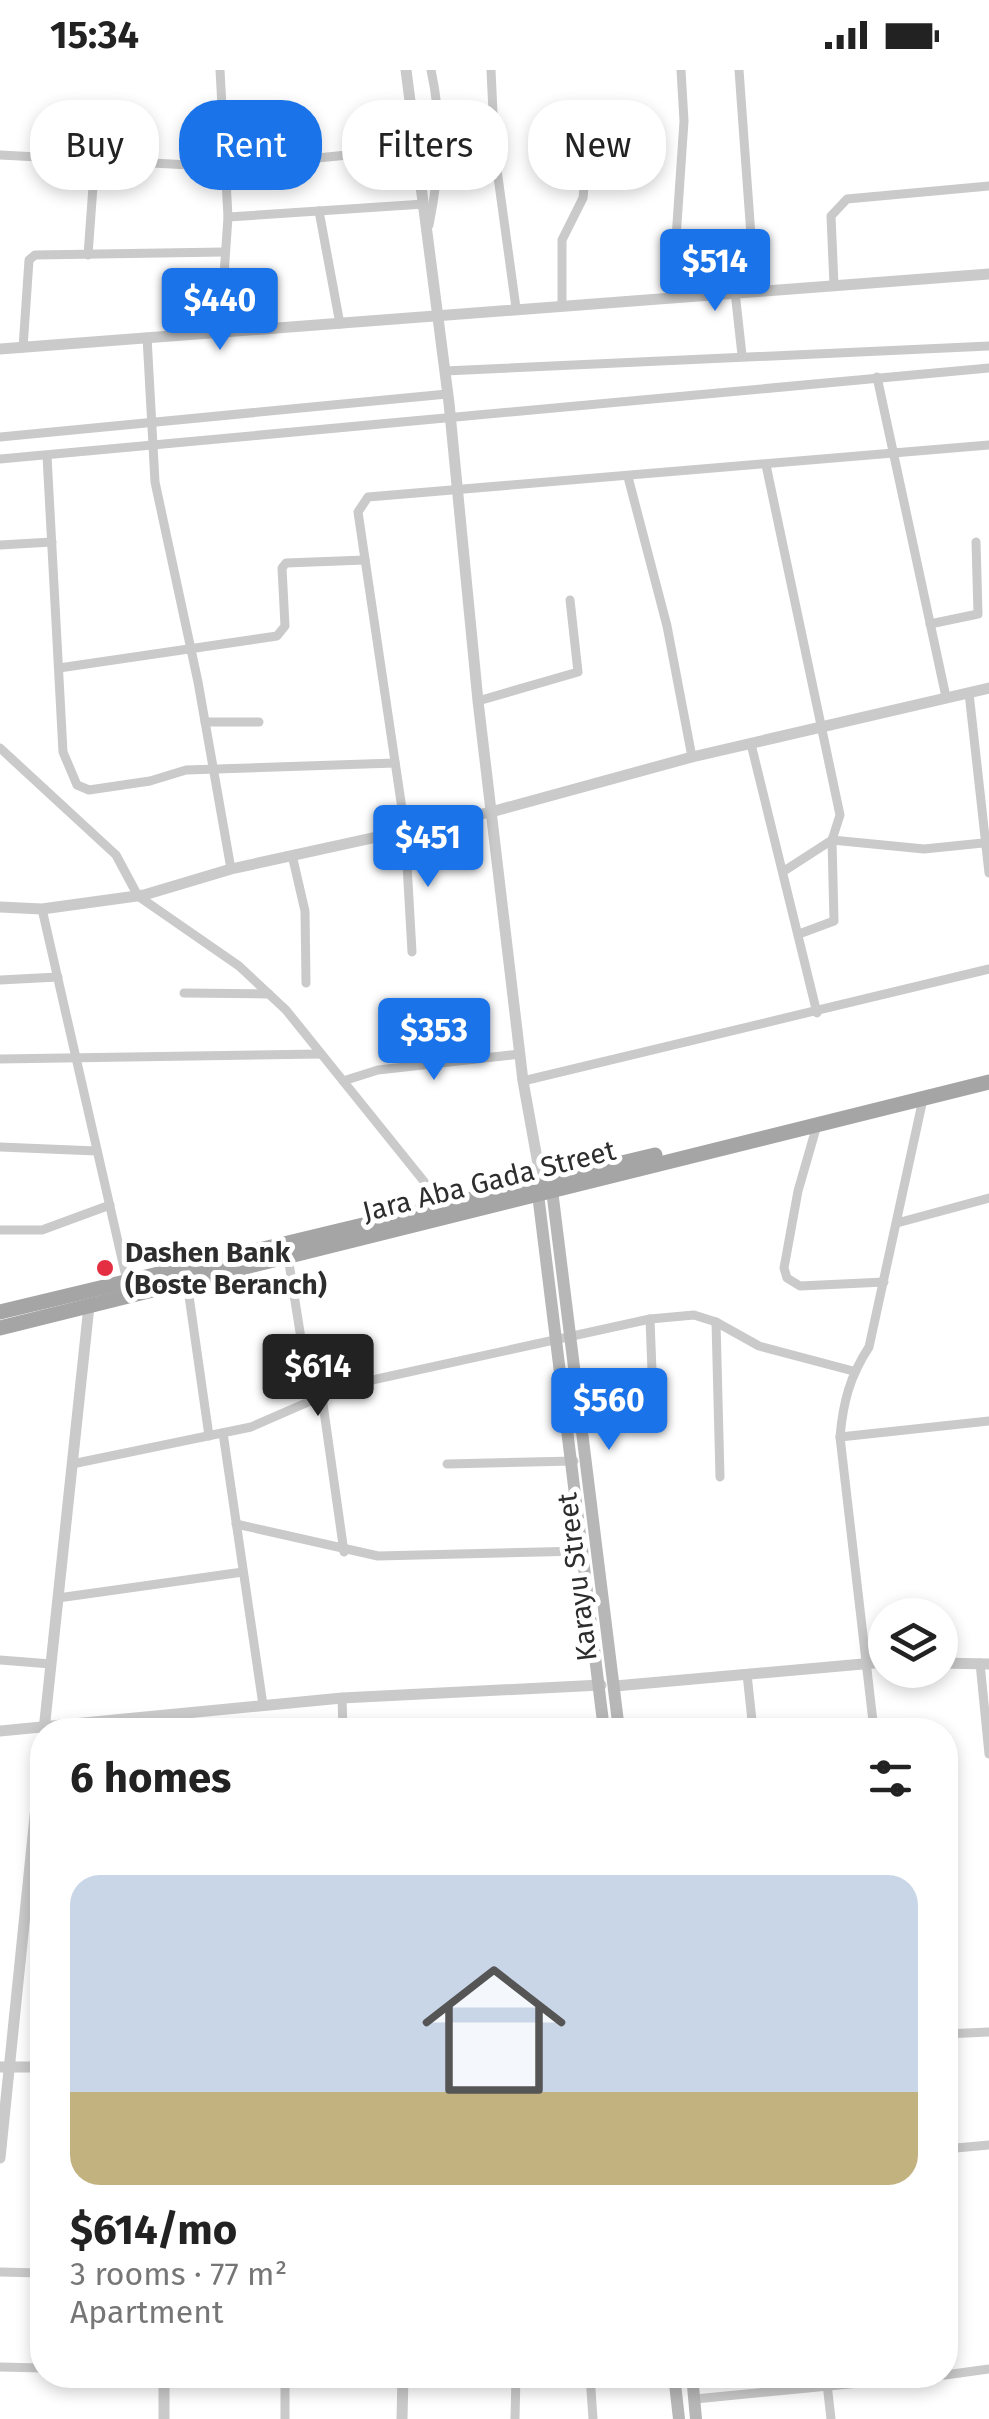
<!DOCTYPE html>
<html lang="en">
<head>
<meta charset="utf-8">
<style>
	body { margin:0; font-family:"Fira Sans",sans-serif; background:#f2f2f2; color:#222; height:100vh; display:flex; flex-direction:column; font-size:38px; white-space:nowrap }
	* { box-sizing:border-box; margin:0 }
	p { font-size:32px; color:#767676 }
	.icon { flex:none; width:55px; height:55px; fill:none; stroke:currentColor; stroke-width:2; stroke-linecap:round; stroke-linejoin:round }
	.map { position:relative; flex:1; overflow:hidden }
	.side { position:absolute; left:30px; top:1648px; width:928px; height:670px; display:flex; flex-direction:column; background:#fff; border-radius:40px; box-shadow:0 5px 15px #0003 }
	.side>* { flex:none }
	.top-card { position:absolute; left:30px; top:30px; width:930px; height:90px; display:flex; gap:20px }
	.buttons { position:absolute; left:868px; top:1528px; display:grid; gap:20px }
	.buttons a { display:grid; place-items:center; width:90px; height:90px; border-radius:50%; background:#fff; box-shadow:0 5px 15px #0003; font-size:50px }
	.price { position:absolute; translate:-50% -85px; padding:0 22px; border-radius:10px; background:#1a73e8; color:#fff; font-size:32px; line-height:65px; filter:drop-shadow(0 2px 5px #0008) }
	.price::after { content:''; position:absolute; left:50%; top:60px; width:30px; height:22px; margin-left:-15px; background:inherit; clip-path:polygon(0 0,100% 0,50% 100%) }
	.price.on { background:#222; color:#fff }
	ul { padding:0; list-style:none }
	li { display:grid; align-content:center; gap:20px; height:530px; padding:0 40px }
	li+li { border-top:2px solid #e0e0e0 }
	li span { display:grid; place-items:center; height:310px; border-radius:30px; color:#555 }
	li>.icon { margin-inline-start:auto }
	span .icon { width:180px; height:180px; fill:#fffc; stroke-width:1 }
	li b { font-size:42px }
	h2 { display:flex; justify-content:space-between; align-items:center; height:120px; padding:0 40px; font-size:42px }
	.chip { padding:0 35px; border-radius:40px; background:#fff; box-shadow:0 5px 15px #0003; font-size:35px; line-height:90px }
	.chip.on { background:#1a73e8; color:#fff }
	.status { display:flex; justify-content:space-between; align-items:center; height:70px; padding:0 50px; background:#fff; direction:ltr }
	.status svg { height:28px; fill:currentColor }
	.map>svg:first-child { display:block }
	.lines { fill:none; stroke-linecap:round; stroke-linejoin:round }
	.minor { stroke:#cacaca; stroke-width:9 }
	.tertiary { stroke:#cacaca; stroke-width:11 }
	.secondary { stroke:#b7b7b7; stroke-width:12 }
	.primary { stroke:#a5a5a5; stroke-width:15 }
	.poi-dot { fill:#e42f42; stroke:#fff; stroke-width:4 }
	.labels { text-anchor:middle; dominant-baseline:central; stroke-width:10; stroke-linejoin:round; paint-order:stroke }
	.street-label { font-size:28px; fill:#2d2d2d; stroke:#fff }
	.poi-label { font-size:28px; font-weight:bold; fill:#2d2d2d; stroke:#fff; text-anchor:start }
</style>
</head>
<body>
<div class="status"><b>15:34</b><svg viewBox="0 0 49 12"><path d="M0 12V9h3v3zM5 12V6h3v6zM10 12V3h3v9zM15 12V0h3v12zM26 1h20v11H26zM47 4h2v5h-2z"/></svg></div>
<div class="map">
<svg width="989" height="2349" viewBox="0 0 989 2349">
	<rect width="100%" height="100%" fill="#fff"/>
	<g class="lines">
		<g class="minor">
			<path d="M220,0l8,147 -8,116"/>
			<path d="M491,0l4,85 21,153"/>
			<path d="M739,0l16,221"/>
			<path d="M0,85l228,12 189,-19"/>
			<path d="M319,141l21,113"/>
			<path d="M228,147l196,-13"/>
			<path d="M429,155c11,-55 14,-100 2,-155"/>
			<path d="M88,185l7,-96"/>
			<path d="M834,215l-3,-69 16,-17 142,-13"/>
			<path d="M735,222l7,63"/>
			<path d="M672,227l12,-176 -3,-51"/>
			<path d="M562,234v-64l21,-42 5,-53"/>
			<path d="M147,267l8,145 43,200 33,187"/>
			<path d="M23,278l6,-88 6,-5 189,-3"/>
			<path d="M445,301l544,-25"/>
			<path d="M877,307l69,320"/>
			<path d="M0,367l447,-43"/>
			<path d="M47,386l16,296 14,33 12,5 61,-9 36,-11 209,-7"/>
			<path d="M0,389l989,-91"/>
			<path d="M766,395l74,350 -8,25 2,81 -35,13"/>
			<path d="M628,407l39,149 25,131"/>
			<path d="M0,475l52,-3"/>
			<path d="M930,554l48,-10 -2,-72"/>
			<path d="M59,598l218,-32 8,-10 -3,-58 4,-5 79,-3"/>
			<path d="M969,623l20,180"/>
			<path d="M478,631l100,-29 -8,-72"/>
			<path d="M205,652h54"/>
			<path d="M751,674l66,269"/>
			<path d="M0,678l116,107 22,41 101,70 47,44 157,195"/>
			<path d="M292,785l13,56 1,72"/>
			<path d="M784,801l48,-31 92,9 59,-6"/>
			<path d="M42,839l85,372"/>
			<path d="M412,882l-7,-123 -47,-317 10,-15 621,-52"/>
			<path d="M0,910l58,-3"/>
			<path d="M184,923l85,1"/>
			<path d="M0,989l321,-5"/>
			<path d="M343,1011l35,-11 142,-16"/>
			<path d="M523,1011l466,-112"/>
			<path d="M817,1055l-19,66 -14,77 3,10 13,8 84,-4"/>
			<path d="M0,1077l97,4"/>
			<path d="M897,1153l92,-25"/>
			<path d="M0,1160h42l68,-25"/>
			<path d="M288,1187l23,144"/>
			<path d="M187,1212l22,154"/>
			<path d="M650,1249l3,78"/>
			<path d="M716,1252l4,155"/>
			<path d="M322,1327l22,155"/>
			<path d="M223,1363l40,272"/>
			<path d="M840,1367l149,-16"/>
			<path d="M72,1394l179,-37 94,-41 305,-67 44,-4 22,7 43,24 94,25"/>
			<path d="M447,1394l127,-3"/>
			<path d="M236,1454l142,32 206,-5"/>
			<path d="M58,1528l185,-26"/>
			<path d="M0,1590l51,4"/>
			<path d="M980,1593l9,91"/>
			<path d="M747,1604l6,56"/>
			<path d="M342,1628l1,32"/>
			<path d="M874,1660l-34,-293c3,-35 10,-61 29,-90l54,-248"/>
			<path d="M945,1964l44,-2"/>
			<path d="M945,2079l44,-4"/>
			<path d="M0,2202l42,1"/>
			<path d="M0,2297l42,1"/>
			<path d="M590,2305l3,44"/>
			<path d="M826,2305l5,44"/>
			<path d="M945,2305l44,-6"/>
			<path d="M695,2329l247,-24"/>
			<path d="M285,2349v-44"/>
			<path d="M515,2349l1,-44"/>
		</g>
		<g class="tertiary">
			<path d="M406,0l43,333 29,298 45,380 15,83 -1,19"/>
			<path d="M0,279l989,-75"/>
			<path d="M0,837l42,2 102,-14 87,-26 260,-57 201,-55 297,-69"/>
			<path d="M940,1593l49,1"/>
			<path d="M615,1616l270,-24"/>
			<path d="M44,1660l45,-424"/>
			<path d="M0,1661l342,-33 259,-13"/>
			<path d="M0,1997h42"/>
			<path d="M0,2088l42,-410"/>
			<path d="M164,2349v-44"/>
			<path d="M402,2349l1,-44"/>
		</g>
		<g class="secondary">
			<path d="M551,1112l68,548"/>
			<path d="M537,1116l67,544"/>
			<path d="M674,2305l5,44"/>
			<path d="M692,2305l4,44"/>
		</g>
		<g class="primary">
			<path d="M0,1242l655,-157"/>
			<path d="M0,1258l989,-246"/>
		</g>
	</g>
	<circle class="poi-dot" cx="105" cy="1198" r="10"/>
	<g class="labels">
		<g class="street-label">
			<text transform="translate(489 1111) rotate(-14)">Jara Aba Gada Street</text>
			<text transform="translate(577 1507) rotate(-97)">Karayu Street</text>
		</g>
		<g class="poi-label">
			<text x="125" y="1182">Dashen Bank<tspan x="125" dy="32">(Boste Beranch)</tspan></text>
		</g>
	</g>
</svg>
<div class="buttons">
<a><svg class="icon" aria-label="layers" viewBox="0 0 24 24"><path d="M12 4l9 5-9 5-9-5zM3 14l9 5 9-5"/></svg></a>
</div>
<b class="price" style="left:715px;top:244px">$514</b>
<b class="price" style="left:220px;top:283px">$440</b>
<b class="price" style="left:428px;top:820px">$451</b>
<b class="price" style="left:434px;top:1013px">$353</b>
<b class="price on" style="left:318px;top:1349px">$614</b>
<b class="price" style="left:609px;top:1383px">$560</b>
<div class="top-card">
<a class="chip">Buy</a>
<a class="chip on">Rent</a>
<a class="chip">Filters</a>
<a class="chip">New</a>
</div>
<section class="side">
<h2>6 homes<svg class="icon" aria-label="filters" viewBox="0 0 24 24"><path d="M4 7h16M4 17h16"/><circle cx="9" cy="7" r="2"/><circle cx="15" cy="17" r="2"/></svg></h2>
<ul>
<li><span style="background:linear-gradient(#c9d6e8 70%,#c2b280 0)"><svg class="icon" aria-label="home" viewBox="0 0 24 24"><path d="M3 11l9-7 9 7M6 9v11h12V9"/></svg></span><div><b>$614/mo</b><p>3 rooms · 77 m²</p><p>Apartment</p></div></li>
</ul>
</section>
</div>
</body>
</html>
